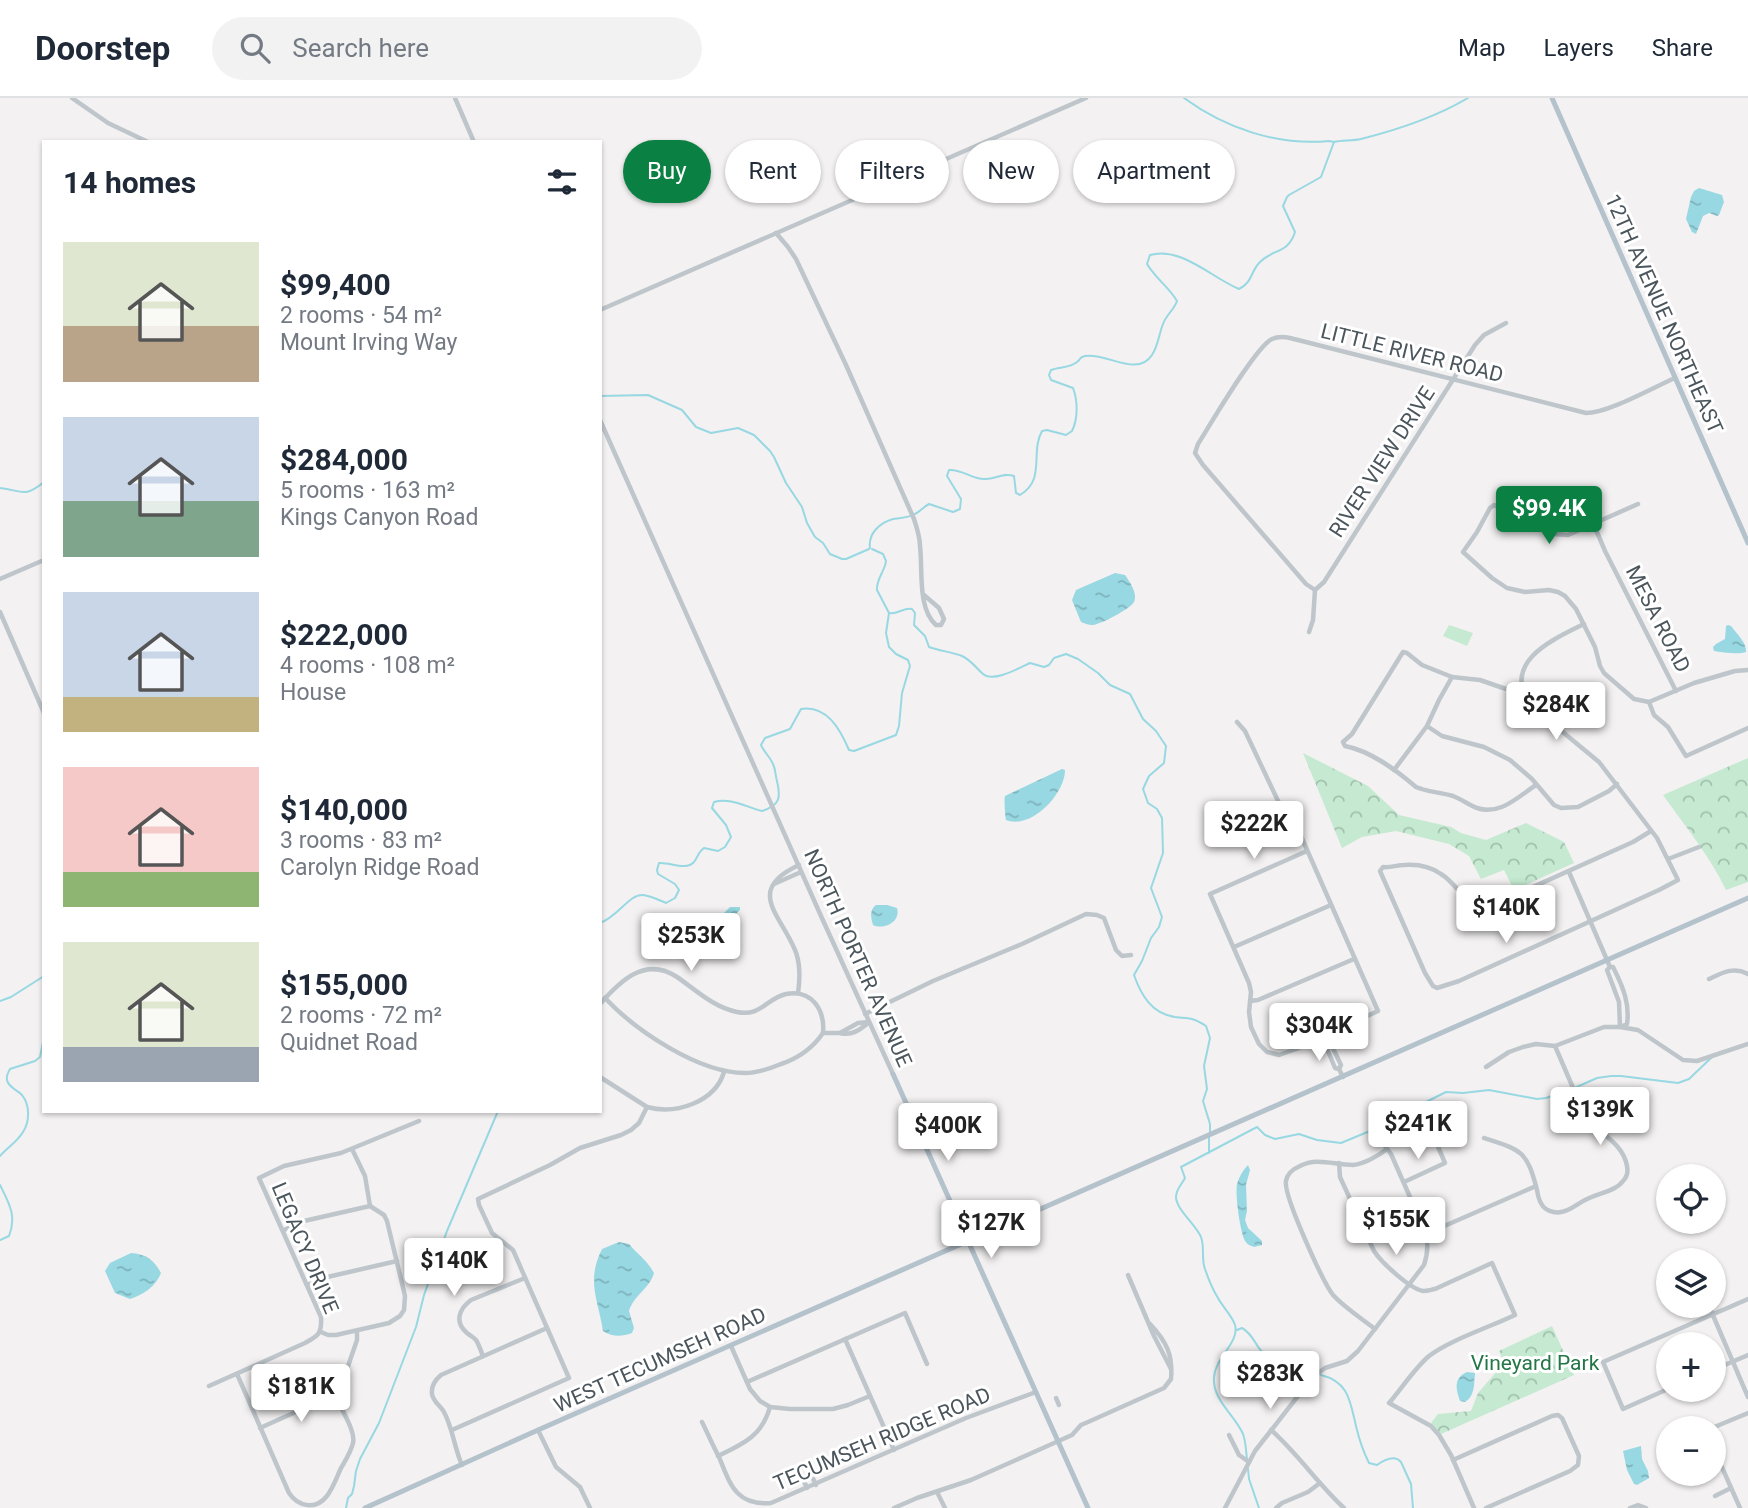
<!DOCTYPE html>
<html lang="en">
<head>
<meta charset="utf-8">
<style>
	body { margin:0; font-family:Roboto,sans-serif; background:#f2f2f3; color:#1f2937; height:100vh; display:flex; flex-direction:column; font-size:26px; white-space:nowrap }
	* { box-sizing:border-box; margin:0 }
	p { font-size:23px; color:#747a83 }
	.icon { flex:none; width:38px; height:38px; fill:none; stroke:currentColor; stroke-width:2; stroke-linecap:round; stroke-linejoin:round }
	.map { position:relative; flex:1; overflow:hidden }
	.drawer { position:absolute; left:42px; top:42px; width:560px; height:973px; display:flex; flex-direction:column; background:#fff; border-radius:0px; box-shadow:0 2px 5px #0004 }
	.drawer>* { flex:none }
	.guide { position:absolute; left:623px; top:42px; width:665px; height:63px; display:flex; gap:14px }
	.buttons { position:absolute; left:1656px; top:1066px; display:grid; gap:14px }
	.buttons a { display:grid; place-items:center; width:70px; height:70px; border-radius:50%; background:#fff; box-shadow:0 2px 5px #0004; font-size:35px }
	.price { position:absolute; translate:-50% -60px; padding:0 16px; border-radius:7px; background:#fff; color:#222; font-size:23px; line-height:46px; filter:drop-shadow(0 2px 4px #0008) }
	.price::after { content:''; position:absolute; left:50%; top:42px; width:21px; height:16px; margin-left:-10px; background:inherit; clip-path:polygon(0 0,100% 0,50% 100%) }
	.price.on { background:#0b8043; color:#fff }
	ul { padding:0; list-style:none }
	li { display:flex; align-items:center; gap:21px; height:175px; padding:0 21px }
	li span { display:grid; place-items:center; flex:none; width:196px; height:140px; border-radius:0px; color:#555 }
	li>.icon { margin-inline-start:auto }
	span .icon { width:84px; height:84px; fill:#fffc; stroke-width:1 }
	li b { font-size:30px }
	h2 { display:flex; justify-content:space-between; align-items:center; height:84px; padding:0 21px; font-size:30px }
	.pill { padding:0 24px; border-radius:32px; background:#fff; box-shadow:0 2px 5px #0004; font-size:24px; line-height:63px }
	.pill.on { background:#0b8043; color:#fff }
	header { display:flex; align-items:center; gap:42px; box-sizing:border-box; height:98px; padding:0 35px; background:#fff; border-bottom:2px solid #e0e1e3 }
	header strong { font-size:33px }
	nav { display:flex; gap:38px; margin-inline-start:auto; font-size:24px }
	.search { width:490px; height:63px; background:#f2f2f3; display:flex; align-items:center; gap:18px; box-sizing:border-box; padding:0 24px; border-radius:38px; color:#747a83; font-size:26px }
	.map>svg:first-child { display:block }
	.forest { fill:url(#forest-crowns) }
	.pitch { fill:#c5ead1 }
	.water { fill:url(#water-ripples) }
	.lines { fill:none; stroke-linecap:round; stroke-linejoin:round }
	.stream { stroke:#97d8e2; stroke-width:2 }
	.minor { stroke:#bec6cb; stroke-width:4.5 }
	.major { stroke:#b4c2cc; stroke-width:5 }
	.labels { text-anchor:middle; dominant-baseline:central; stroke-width:6; stroke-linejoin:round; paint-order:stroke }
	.street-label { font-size:21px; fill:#4b555c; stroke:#fff }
	.park-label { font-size:21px; fill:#237646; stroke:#fff }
</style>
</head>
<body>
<header>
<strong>Doorstep</strong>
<div class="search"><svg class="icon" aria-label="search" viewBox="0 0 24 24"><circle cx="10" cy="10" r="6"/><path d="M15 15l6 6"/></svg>Search here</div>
<nav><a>Map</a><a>Layers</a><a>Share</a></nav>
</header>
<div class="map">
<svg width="1748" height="1410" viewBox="0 0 1748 1410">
	<defs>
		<pattern id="forest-crowns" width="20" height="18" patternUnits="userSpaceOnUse" patternTransform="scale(1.75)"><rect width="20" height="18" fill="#c5ead1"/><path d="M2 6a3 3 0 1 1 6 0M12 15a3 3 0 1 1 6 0" fill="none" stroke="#a2c0ad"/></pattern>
		<pattern id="water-ripples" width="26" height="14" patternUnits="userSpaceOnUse" patternTransform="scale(1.75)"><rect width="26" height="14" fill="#97d8e2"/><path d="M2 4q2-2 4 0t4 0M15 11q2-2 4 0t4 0" fill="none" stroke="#7db2ba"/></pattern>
	</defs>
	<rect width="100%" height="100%" fill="#f3f1f1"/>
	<g class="forest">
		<path d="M1303,655l65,33 31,29 52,12 10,6 25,7 40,-17 38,19 10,21 -60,27 -10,-20 -23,9 -12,-23 -20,-12 -53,-13 -34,6 -20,11z"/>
		<path d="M1748,660v124l-22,8c-16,-34 -41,-64 -63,-95z"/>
		<path d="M1552,1228l22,49 -133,59 -10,-11 7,-9 33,-3 7,-18 26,-30 -5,-12z"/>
	</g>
	<path class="pitch" d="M1449,527l24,8 -6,13 -24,-10z"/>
	<g class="water">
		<path d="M1699,90l23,7 2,7 -5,13 -2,1 -8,-3 -6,3 -7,18 -4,-2 -6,-13 5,-22 3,-6z"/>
		<path d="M1115,475l10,2c5,7 13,19 9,27 -4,7 -33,22 -41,23 -5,0 -7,-1 -12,-3l-9,-22 4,-10z"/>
		<path d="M1728,527l3,1c6,8 16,17 15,26 -7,3 -25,0 -32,-1l-1,-4 3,-3 9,-5 1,-13z"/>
		<path d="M1062,671l3,1c0,24 -34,60 -59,50 -1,-3 -2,-23 -1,-24z"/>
		<path d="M876,807h11l10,3c4,14 -13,22 -24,17 -2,-7 -4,-15 3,-20z"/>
		<path d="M730,809h10v3l-37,35 -10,-4 -1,-3 4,-7 25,-15z"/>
		<path d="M1248,1067l2,5 -4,15 1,26 -2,9 3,8 14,13v4l-8,2c-5,-2 -6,-2 -9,-6 -5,-10 -10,-46 -8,-57 2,-7 6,-14 11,-19z"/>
		<path d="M619,1144l10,2c9,11 18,16 25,29 -4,15 -20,22 -25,38l5,17 -2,5c-11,4 -19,4 -29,-2 -5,-32 -17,-50 -1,-82z"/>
		<path d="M131,1155c15,1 23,7 30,20 -5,13 -18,22 -31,26l-15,-6 -10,-22 5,-8z"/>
		<path d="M1467,1274l8,1c-1,11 0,23 -10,29l-5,-1c-4,-12 -7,-23 7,-29z"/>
		<path d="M1641,1348l1,13 6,12 1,7 -12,7 -3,-1 -7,-14 -4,-19z"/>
	</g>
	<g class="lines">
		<g class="stream">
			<path d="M1184,0c41,30 93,48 145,43l5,1c8,-2 18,-1 27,-3 36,-9 75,-22 107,-41"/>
			<path d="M600,298l48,-1 34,15 14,17 15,6 27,-5 16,7 16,16 4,6 12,26 16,24 5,16 8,14 8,6 7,11 12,5h4l23,-10"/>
			<path d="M0,390c22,2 23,11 44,-6"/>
			<path d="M870,450c-2,-14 9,-25 23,-29 7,-1 15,-1 22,-5 6,-3 8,-7 14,-10l24,8 7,-3 1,-10 -14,-23 2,-6c13,-1 23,9 35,9 11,1 18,-7 30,-3l2,17 4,2c26,-15 10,-43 22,-64l5,-1 19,5 6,-4c6,-12 6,-30 1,-43l-22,-8 -2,-5 2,-5c8,-3 19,-2 26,-8 6,-5 1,-4 8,-6 21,-4 52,22 67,-1 6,-9 7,-21 11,-31 3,-9 11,-14 14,-23 -8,-14 -21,-22 -30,-37l3,-9c31,-9 62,23 89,34 14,-7 11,-17 21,-27 14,-14 28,-8 35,-30l-12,-26 4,-9 2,-2 32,-18 13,-35"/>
			<path d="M889,515c8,2 15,-6 23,-4l3,4 -1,12 11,11 4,11c11,4 23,5 33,9 9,4 14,12 21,18 10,9 36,-6 47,-11l14,4 5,-2 5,-7 12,-4 12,5 20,14 12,12 20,9 13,25 13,12 10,15 -2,17 -15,13 -6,13 5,14 9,6 5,9 1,35 -12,35 11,29 -3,10 -8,11 -9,23 -8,14c7,20 18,39 41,42 14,1 19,1 31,9l4,12 -6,28 3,23 -4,12 7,23v8"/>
			<path d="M600,772v4"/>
			<path d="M600,825c18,-6 29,-29 43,-28 8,1 16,5 23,8l9,-5 4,-8 -4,-6 -17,-10 -1,-4 2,-7c11,-1 27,8 35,-1 4,-5 4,-10 10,-14l14,3 7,-4 6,-10 -5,-12 -14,-17 2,-6c16,-5 32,5 48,9 18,-6 19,-13 15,-30 -2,-6 -1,-11 -4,-17 -3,-7 -9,-12 -12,-19l4,-7 25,-9 11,-20c26,-4 39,20 48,41l5,1 42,-16 3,-9 3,-33 8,-27 -2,-6 -12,-6 -7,-7 -3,-14 3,-20 -12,-23c-1,-11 8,-19 9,-29l-3,-7 -11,-5"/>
			<path d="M0,903l11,-4 33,-21"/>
			<path d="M1209,1055v-16"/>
			<path d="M0,1058c7,-8 18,-15 23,-24 7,-11 7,-27 -1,-37 -5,-5 -14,-8 -15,-15 -1,-5 1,-7 3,-11l25,-8 5,-4 4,-20"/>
			<path d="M0,1087c9,18 17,31 9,51l-9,4"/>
			<path d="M1237,1232l5,-2c11,6 13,17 21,25 9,8 40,19 52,21"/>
			<path d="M1321,1277c28,7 29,26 35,51 3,13 7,25 13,37l8,2c7,-5 17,-11 24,-3l10,22 2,24"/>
			<path d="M1247,1362c-1,-9 -1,-18 -4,-26 -8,-19 -31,-34 -29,-57 1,-19 26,-35 21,-52 -2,-8 -13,-19 -17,-27 -5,-8 -10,-20 -13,-29 -4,-10 0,-21 -4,-32 -5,-12 -25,-28 -25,-40 0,-8 6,-13 9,-19l-4,-11 76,-40 8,8 10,4 24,-5 18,6 24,3 53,-22 18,-12 34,-17 17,1 26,-3 48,9 9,-1 24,-8 27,-12 14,-2h10l57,7 11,-4 22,-21"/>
			<path d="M1248,1371l1,10 10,29"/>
			<path d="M346,1410l2,-10 4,-4 2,-8 2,-15 4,-12 19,-36 37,-96 8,-32 23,-64 51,-120"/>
		</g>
		<g class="minor">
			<path d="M72,0l36,25 40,19"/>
			<path d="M455,0l19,44"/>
			<path d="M776,135l12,14 8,12 50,106 68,154c3,9 6,18 6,27 3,24 -3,62 16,79h5l3,-6 -5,-11 -15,-13"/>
			<path d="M600,212l486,-212"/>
			<path d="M600,322l221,496 72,158"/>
			<path d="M1638,406l-70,31 -15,-1 -59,-29 -4,3 -13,24 -14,20 29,26 15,10 18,4 24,-2 9,2 7,4 11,13 19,38 5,19 4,7 30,26 15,3 45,-19 41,-12 13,-1"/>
			<path d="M1594,427l11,26 71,140"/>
			<path d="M0,481l44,-19"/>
			<path d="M1315,492l-9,-6 -103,-119 -8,-12 3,-9c12,-19 58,-98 74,-105 7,-3 15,-2 22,0l292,74c22,0 66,-25 89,-35"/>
			<path d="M1315,492l9,-8 151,-237 9,-10 22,-12"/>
			<path d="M0,514l44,101"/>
			<path d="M1584,526c-32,16 -83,38 -54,81l69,57 58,76 21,42 -19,10 -200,91 -22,7 -4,-2 -8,-13 -45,-102 3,-4c7,1 14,-2 21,-2 13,-1 27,2 37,9 21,13 23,38 54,30l138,-62 18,-11"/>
			<path d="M1309,534l4,-12 2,-30"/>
			<path d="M1521,590l-15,1 -26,-9 -28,-3 -30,-12 -15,-12 -4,-1 -51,82 -9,8 2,4c26,5 51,24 71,41 11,5 24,5 37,9 8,3 16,9 24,12 23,8 42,-12 59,-23"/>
			<path d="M1649,604l5,13 14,12 18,29 62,-28"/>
			<path d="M1237,624l8,9 34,72 14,15 85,193 -82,38 -17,6 -12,-3 -8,-8 -8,-17 -2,-15 2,-20 -2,-9 -39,-89 97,-43"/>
			<path d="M1427,628l15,10 42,11 26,13 22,19 22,26 7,3 17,-1 31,-16 8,-7"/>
			<path d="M1394,672l33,-44 12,-26 13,-23"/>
			<path d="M1668,761l31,-12"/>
			<path d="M1569,774l41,95h3l1,2c9,18 16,35 13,55l-4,2"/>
			<path d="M774,786l27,-12"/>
			<path d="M1234,849l97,-42"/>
			<path d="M1610,869l-3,3 12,32 1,25"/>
			<path d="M1709,881c13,-6 25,-13 39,-5"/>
			<path d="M798,895c2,-14 3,-29 -3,-43 -15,-36 -50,-60 4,-85"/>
			<path d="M605,900c31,33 94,75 140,75 12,0 24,-4 36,-9 18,-6 31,-15 42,-31"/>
			<path d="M1250,903l8,-1 96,-41"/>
			<path d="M600,906c20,-23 45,-48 77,-27 19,13 36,30 60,35 24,5 30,-14 49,-18 26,-5 39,16 37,39h17"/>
			<path d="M865,916l68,-33 89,-37 64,-30 11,1 7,3 12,32 6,6 9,-1"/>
			<path d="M869,924c-9,8 -17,14 -29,11l18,-10z"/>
			<path d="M1324,939l2,3 4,2 11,23 -2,4 4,8"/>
			<path d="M1326,942l-1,4 10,24 4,1"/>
			<path d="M1486,969l23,-15 14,-5 13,-3 19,2 49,-19h16l18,3 45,30 14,1 51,-17"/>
			<path d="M600,979l47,30c29,8 68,-5 77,-35"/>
			<path d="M1484,1040c38,12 43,13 53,52 1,7 3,15 9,19 4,3 11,4 15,3 9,-1 16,-8 24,-12 12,-7 30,-8 38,-19 4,-4 5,-10 4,-15 -4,-23 -27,-32 -41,-48l-31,-72"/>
			<path d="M352,1051l13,27 5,30"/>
			<path d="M1339,1065l1,14 34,74c7,11 36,38 49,40 5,0 7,-1 12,-2l57,-26 23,52c-25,12 -65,25 -86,41 -15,13 -27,32 -40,47l42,23 8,9 12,20 23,53"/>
			<path d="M1404,1084l41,-19 -9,-21"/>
			<path d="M284,1132l20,-9 66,-15"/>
			<path d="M1426,1136l110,-48"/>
			<path d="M1128,1177l26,61 17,33"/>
			<path d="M307,1187l16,-7 74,-17"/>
			<path d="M1709,1208l39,91"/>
			<path d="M1375,1231c-14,-11 -30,-21 -42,-34 -10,-13 -50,-100 -47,-114 1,-7 7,-12 14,-15 17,-9 34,-1 53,-1 11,-1 25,-9 34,-16"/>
			<path d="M321,1234l7,3h8l53,-12 11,-7 4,-6 1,-14 -18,-75 -3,-6 -14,-9"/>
			<path d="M845,1241l49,111"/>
			<path d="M731,1248l19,43 10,12 10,6 20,2h43l15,-4 22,-9"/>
			<path d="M483,1258c-2,-5 -4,-11 -7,-16 -4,-4 -4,-3 -9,-7 -13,-11 -8,-24 4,-33l54,-22"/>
			<path d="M1713,1272l35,-15"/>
			<path d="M237,1276l52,119c4,6 10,11 18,12 20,3 27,-22 34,-37 4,-7 10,-16 12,-25 3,-12 -12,-33 -16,-45l20,-58v-8"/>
			<path d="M747,1284l158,-69 22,51"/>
			<path d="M209,1288l96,-43c13,-7 17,-9 16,-26l-62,-139 25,-12 57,-13 78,-32"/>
			<path d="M1668,1291l-45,20 -20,-47 145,-63"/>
			<path d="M1056,1300l3,7"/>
			<path d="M702,1324c6,12 11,24 17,35 11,27 17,49 52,46l195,-85 70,-26"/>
			<path d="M260,1330l69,-31 8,1"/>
			<path d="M1712,1330l36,-15"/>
			<path d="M452,1332l117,-52 -56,-128 -21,-17 -13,-28 -1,-6 72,-34 30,-17 41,-13 10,-5 8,-7 8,-16"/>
			<path d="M538,1332l18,37 24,20 10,21"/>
			<path d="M1271,1332c27,24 47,54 73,78"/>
			<path d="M1229,1337l10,20 10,7"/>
			<path d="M1713,1349l27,61"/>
			<path d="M718,1358c25,-12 44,-20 52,-49"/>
			<path d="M1453,1362l99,-44 6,-1 4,3 17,38 -1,9 -8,6 -84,37"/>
			<path d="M462,1367c-8,-18 -9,-36 -18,-53 -3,-6 -11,-10 -12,-18 -1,-8 3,-14 9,-19l106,-47"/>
			<path d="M807,1390l-8,-18 3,-4h5l9,19"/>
			<path d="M937,1394l8,16"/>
			<path d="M1715,1398l16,-8"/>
			<path d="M894,1410l23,-10 54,-18 54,-24 47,-21 9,-10 7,-3 76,-34 7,-9c2,-24 -4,-37 -21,-55"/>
			<path d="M1225,1410l30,-57 57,-73 13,-10 22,-7 11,-10 66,-86c4,-12 5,-22 1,-34l-34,-77 -18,-24"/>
			<path d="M1276,1410l6,-5 26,-11 12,-9"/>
			<path d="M1630,1410l8,-3 8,3"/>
		</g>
		<g class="major">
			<path d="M1552,0l196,445"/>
			<path d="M893,976l195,434"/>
			<path d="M365,1410l173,-78 1210,-532"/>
		</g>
	</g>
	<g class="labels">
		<g class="street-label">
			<text transform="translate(1664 216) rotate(66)">12TH AVENUE NORTHEAST</text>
			<text transform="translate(1412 255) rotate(14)">LITTLE RIVER ROAD</text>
			<text transform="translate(1382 364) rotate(-57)">RIVER VIEW DRIVE</text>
			<text transform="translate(1658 521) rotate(63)">MESA ROAD</text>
			<text transform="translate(858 860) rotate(66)">NORTH PORTER AVENUE</text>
			<text transform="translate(305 1150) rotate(67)">LEGACY DRIVE</text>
			<text transform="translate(660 1262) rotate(-24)">WEST TECUMSEH ROAD</text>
			<text transform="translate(882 1341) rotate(-23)">TECUMSEH RIDGE ROAD</text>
		</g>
		<g class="park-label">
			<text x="1535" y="1265">Vineyard Park</text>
		</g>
	</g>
</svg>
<div class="buttons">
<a><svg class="icon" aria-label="locate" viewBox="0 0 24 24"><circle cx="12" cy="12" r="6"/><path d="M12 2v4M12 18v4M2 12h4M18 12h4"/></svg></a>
<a><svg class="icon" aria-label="layers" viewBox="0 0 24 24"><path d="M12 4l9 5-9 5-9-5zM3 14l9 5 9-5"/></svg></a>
<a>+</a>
<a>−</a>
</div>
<b class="price on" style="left:1549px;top:448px">$99.4K</b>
<b class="price" style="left:1556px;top:644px">$284K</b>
<b class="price" style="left:1254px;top:763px">$222K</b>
<b class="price" style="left:1506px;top:847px">$140K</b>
<b class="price" style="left:691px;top:875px">$253K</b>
<b class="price" style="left:1319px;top:965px">$304K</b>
<b class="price" style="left:1600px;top:1049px">$139K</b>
<b class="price" style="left:1418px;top:1063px">$241K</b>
<b class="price" style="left:948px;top:1065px">$400K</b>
<b class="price" style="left:1396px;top:1159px">$155K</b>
<b class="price" style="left:991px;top:1162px">$127K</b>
<b class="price" style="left:454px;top:1200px">$140K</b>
<b class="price" style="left:1270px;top:1313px">$283K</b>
<b class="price" style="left:301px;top:1326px">$181K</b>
<div class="guide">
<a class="pill on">Buy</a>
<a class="pill">Rent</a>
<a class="pill">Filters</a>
<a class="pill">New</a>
<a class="pill">Apartment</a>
</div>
<section class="drawer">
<h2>14 homes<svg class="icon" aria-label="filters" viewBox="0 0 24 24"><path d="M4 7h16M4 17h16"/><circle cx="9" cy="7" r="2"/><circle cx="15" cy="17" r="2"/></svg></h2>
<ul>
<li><span style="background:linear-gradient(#dfe7d0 60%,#b9a48a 0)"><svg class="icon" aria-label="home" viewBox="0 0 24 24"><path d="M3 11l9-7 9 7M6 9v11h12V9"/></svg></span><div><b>$99,400</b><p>2 rooms · 54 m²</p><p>Mount Irving Way</p></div></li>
<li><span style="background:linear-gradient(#c9d6e8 60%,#7fa58c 0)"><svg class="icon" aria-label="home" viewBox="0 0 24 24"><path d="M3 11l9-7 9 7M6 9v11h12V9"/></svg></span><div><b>$284,000</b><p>5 rooms · 163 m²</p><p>Kings Canyon Road</p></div></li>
<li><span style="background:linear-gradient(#c9d6e8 75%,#c2b280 0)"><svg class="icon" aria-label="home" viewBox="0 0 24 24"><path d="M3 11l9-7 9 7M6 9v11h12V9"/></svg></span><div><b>$222,000</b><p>4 rooms · 108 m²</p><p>House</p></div></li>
<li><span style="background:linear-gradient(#f6c9c9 75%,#8fb573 0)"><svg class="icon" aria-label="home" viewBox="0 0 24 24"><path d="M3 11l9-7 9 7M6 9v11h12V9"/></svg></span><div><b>$140,000</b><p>3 rooms · 83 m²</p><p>Carolyn Ridge Road</p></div></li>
<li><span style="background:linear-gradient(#dfe7d0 75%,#9aa5b1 0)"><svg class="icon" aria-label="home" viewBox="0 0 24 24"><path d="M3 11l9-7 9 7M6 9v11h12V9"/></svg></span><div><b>$155,000</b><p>2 rooms · 72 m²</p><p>Quidnet Road</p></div></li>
</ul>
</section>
</div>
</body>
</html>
